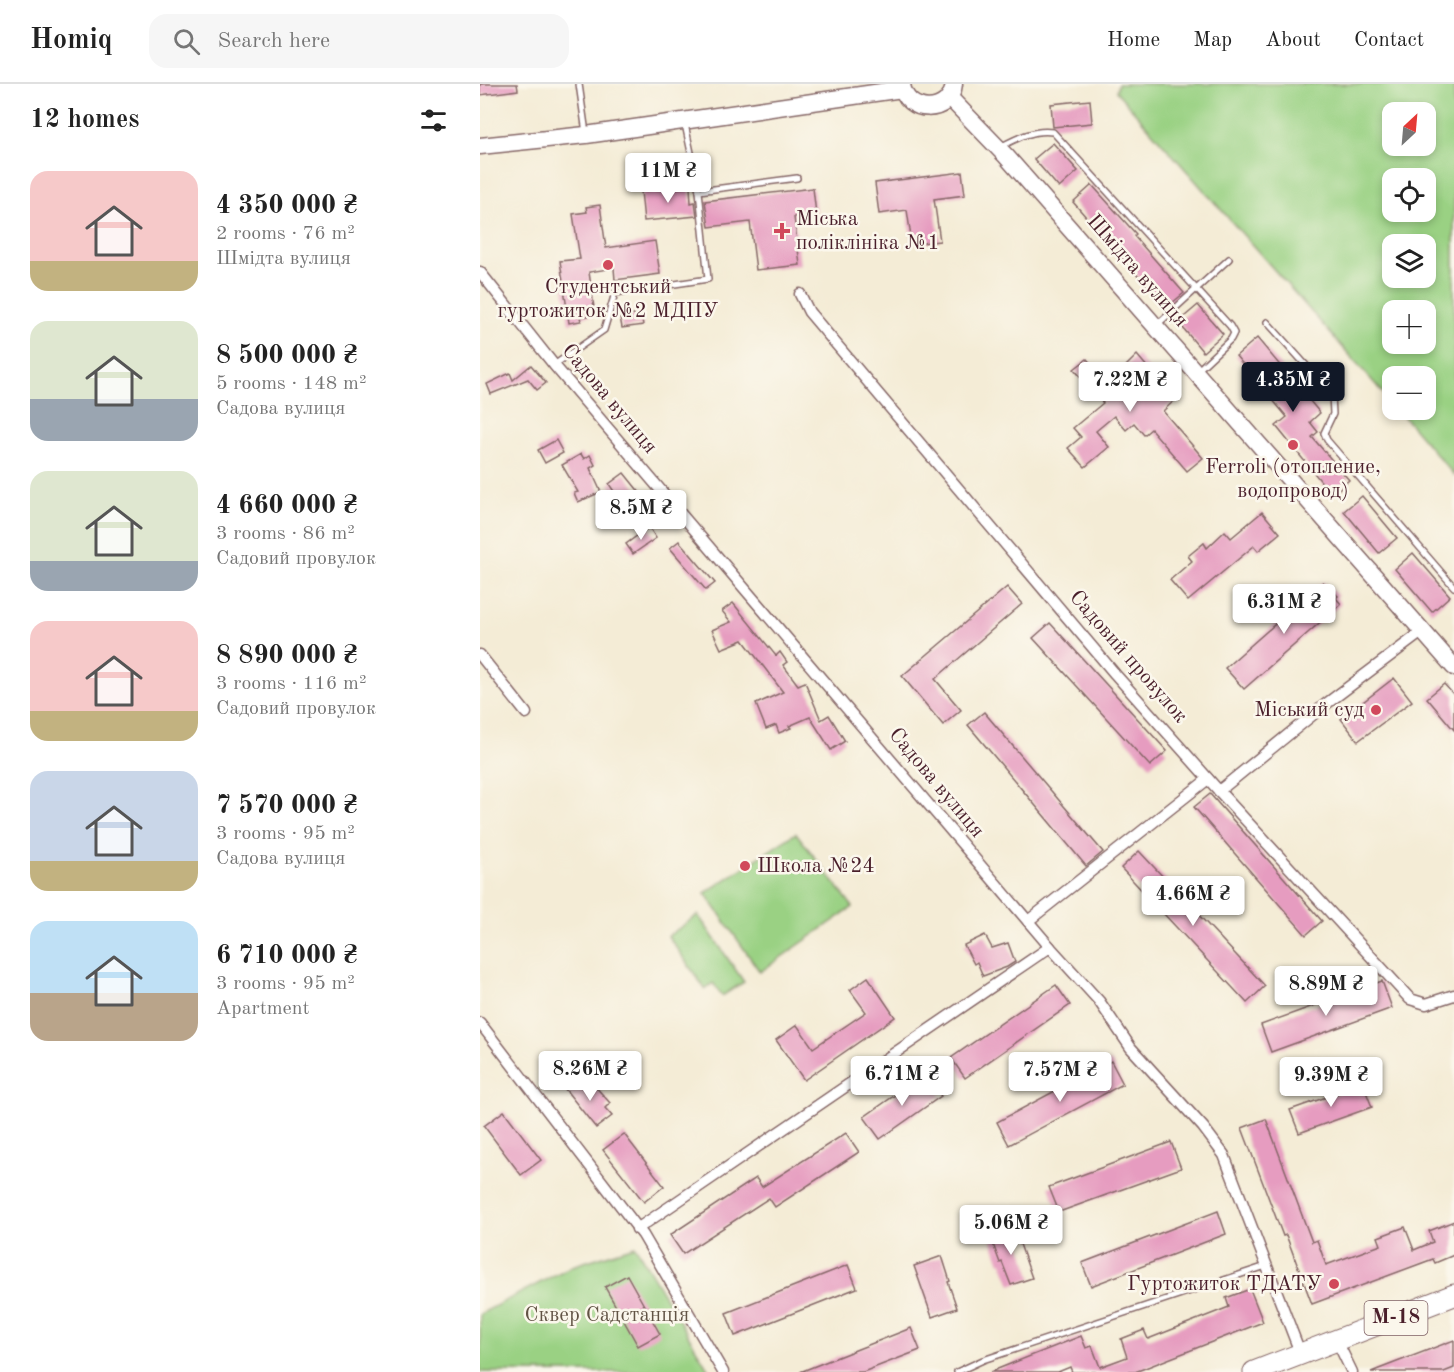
<!DOCTYPE html>
<html lang="en">
<head>
<meta charset="utf-8">
<style>
	body { margin:0; font-family:"Old Standard TT",serif; background:#f6f6f6; color:#222; height:100vh; display:flex; flex-direction:column; font-size:22px; white-space:nowrap }
	* { box-sizing:border-box; margin:0 }
	p { font-size:20px; color:#767676 }
	.icon { flex:none; width:33px; height:33px; fill:none; stroke:currentColor; stroke-width:2; stroke-linecap:round; stroke-linejoin:round }
	.map { position:relative; flex:1; overflow:hidden }
	.drawer { display:flex; flex-direction:column; background:#fff; width:480px }
	.drawer>* { flex:none }
	.needle { width:39px; rotate:26deg }
	.fabs { position:absolute; left:902px; top:18px; display:grid; gap:12px }
	.fabs a { display:grid; place-items:center; width:54px; height:54px; border-radius:12px; background:#fff; box-shadow:0 3px 9px #0003; font-size:30px }
	.price { position:absolute; translate:-50% -51px; padding:0 14px; border-radius:6px; background:#fff; color:#222; font-size:20px; line-height:39px; filter:drop-shadow(0 2px 3px #0008) }
	.price::after { content:''; position:absolute; left:50%; top:36px; width:18px; height:14px; margin-left:-9px; background:inherit; clip-path:polygon(0 0,100% 0,50% 100%) }
	.price.selected { background:#111827; color:#fff }
	ul { padding:0; list-style:none }
	li { display:flex; align-items:center; gap:18px; height:150px; padding:0 30px }
	li span { display:grid; place-items:center; flex:none; width:168px; height:120px; border-radius:18px; color:#555 }
	li>.icon { margin-inline-start:auto }
	span .icon { width:72px; height:72px; fill:#fffc; stroke-width:1 }
	li b { font-size:26px }
	h2 { display:flex; justify-content:space-between; align-items:center; height:72px; padding:0 30px; font-size:26px }
	header { display:flex; align-items:center; gap:36px; box-sizing:border-box; height:84px; padding:0 30px; background:#fff; border-bottom:2px solid #e0e0e0 }
	header strong { font-size:28px }
	nav { display:flex; gap:33px; margin-inline-start:auto; font-size:21px }
	.search { width:420px; height:54px; background:#f6f6f6; display:flex; align-items:center; gap:15px; box-sizing:border-box; padding:0 21px; border-radius:18px; color:#767676; font-size:22px }
	main { display:flex; flex:1; min-height:0 }
	.map>svg:first-child { display:block }
	.green { fill:#9ad183; stroke:#727857; stroke-width:1.5; fill-rule:evenodd }
	.building { fill:#e69cc0 }
	.lines { fill:none; stroke-linecap:round; stroke-linejoin:round }
	.lane-casing { stroke:#866767; stroke-width:8 }
	.street-casing { stroke:#866767; stroke-width:13 }
	.secondary-casing { stroke:#866767; stroke-width:19 }
	.highway-casing { stroke:#866767; stroke-width:23 }
	.lane { stroke:#fff; stroke-width:5 }
	.street { stroke:#fff; stroke-width:10 }
	.secondary { stroke:#fff; stroke-width:16 }
	.highway { stroke:#fff; stroke-width:21 }
	.poi-dot { fill:#d1495b; stroke:#fbf7ec; stroke-width:2 }
	.labels { text-anchor:middle; dominant-baseline:central; stroke-width:5; stroke-linejoin:round; paint-order:stroke }
	.shield { fill:#fbf7ec; stroke:#7f6065; stroke-width:1.5 }
	.shield-label { font-size:20px; font-weight:bold; fill:#4a1f2b }
	.poi-label { font-size:21px; fill:#4a1f2b; stroke:#fbf7ec; text-anchor:start }
	.street-label { font-size:21px; fill:#4a1f2b; stroke:#fbf7ec }
	.park-label { font-size:21px; fill:#625445; stroke:#fbf7ec }
</style>
</head>
<body>
<header>
<strong>Homiq</strong>
<div class="search"><svg class="icon" aria-label="search" viewBox="0 0 24 24"><circle cx="10" cy="10" r="6"/><path d="M15 15l6 6"/></svg>Search here</div>
<nav><a>Home</a><a>Map</a><a>About</a><a>Contact</a></nav>
</header>
<main>
<section class="drawer">
<h2>12 homes<svg class="icon" aria-label="filters" viewBox="0 0 24 24"><path d="M4 7h16M4 17h16"/><circle cx="9" cy="7" r="2"/><circle cx="15" cy="17" r="2"/></svg></h2>
<ul>
<li><span style="background:linear-gradient(#f6c9c9 75%,#c2b280 0)"><svg class="icon" aria-label="home" viewBox="0 0 24 24"><path d="M3 11l9-7 9 7M6 9v11h12V9"/></svg></span><div><b>4 350 000 ₴</b><p>2 rooms · 76 m²</p><p>Шмідта вулиця</p></div></li>
<li><span style="background:linear-gradient(#dfe7d0 65%,#9aa5b1 0)"><svg class="icon" aria-label="home" viewBox="0 0 24 24"><path d="M3 11l9-7 9 7M6 9v11h12V9"/></svg></span><div><b>8 500 000 ₴</b><p>5 rooms · 148 m²</p><p>Садова вулиця</p></div></li>
<li><span style="background:linear-gradient(#dfe7d0 75%,#9aa5b1 0)"><svg class="icon" aria-label="home" viewBox="0 0 24 24"><path d="M3 11l9-7 9 7M6 9v11h12V9"/></svg></span><div><b>4 660 000 ₴</b><p>3 rooms · 86 m²</p><p>Садовий провулок</p></div></li>
<li><span style="background:linear-gradient(#f6c9c9 75%,#c2b280 0)"><svg class="icon" aria-label="home" viewBox="0 0 24 24"><path d="M3 11l9-7 9 7M6 9v11h12V9"/></svg></span><div><b>8 890 000 ₴</b><p>3 rooms · 116 m²</p><p>Садовий провулок</p></div></li>
<li><span style="background:linear-gradient(#c9d6e8 75%,#c2b280 0)"><svg class="icon" aria-label="home" viewBox="0 0 24 24"><path d="M3 11l9-7 9 7M6 9v11h12V9"/></svg></span><div><b>7 570 000 ₴</b><p>3 rooms · 95 m²</p><p>Садова вулиця</p></div></li>
<li><span style="background:linear-gradient(#bfe0f5 60%,#b9a48a 0)"><svg class="icon" aria-label="home" viewBox="0 0 24 24"><path d="M3 11l9-7 9 7M6 9v11h12V9"/></svg></span><div><b>6 710 000 ₴</b><p>3 rooms · 95 m²</p><p>Apartment</p></div></li>
</ul>
</section>
<div class="map">
<svg width="974" height="1288" viewBox="0 0 974 1288">
	<rect width="100%" height="100%" fill="#fbf7ec"/>
	<filter id="ink" filterUnits="userSpaceOnUse"><feTurbulence type="fractalNoise" baseFrequency=".0167" numOctaves="2"/><feDisplacementMap in="SourceGraphic" scale="12" xChannelSelector="R" yChannelSelector="G"/><feConvolveMatrix kernelMatrix="1 2 1 2 8 2 1 2 1" color-interpolation-filters="sRGB"/></filter>
	<filter id="wash" filterUnits="userSpaceOnUse"><feTurbulence type="fractalNoise" baseFrequency=".008" numOctaves="4" result="noise"/><feDisplacementMap in="SourceGraphic" scale="24" xChannelSelector="R" yChannelSelector="G"/><feGaussianBlur stdDeviation="1.35" result="paint"/><feColorMatrix in="noise" values="0 0 0 0 0 0 0 0 0 0 0 0 0 0 0 0 0 1.4 0 .05"/><feComposite in="paint" operator="in"/></filter>
	<g filter="url(#wash)">
		<rect width="100%" height="100%" fill="#f4ecd6"/>
		<g class="green">
			<path d="M638,0h336v391l-56,-65h27v-34h-33v27l-276,-312zM912,28h33v34h-33zM912,94h33v34h-33zM945,160v34h-33v-34zM912,226h33v34h-33z"/>
			<path d="M316,749l57,74 -93,65 -55,-79z"/>
			<path d="M218,831l46,67 -22,14 -9,-13 -8,6 -37,-53z"/>
			<path d="M155,1162l75,126h-230v-58l92,-48z"/>
		</g>
		<g id="blocks">
			<g class="building">
				<path d="M0,0h37l1,6 -38,5z"/>
				<path d="M610,16l2,23 -39,4 -2,-23z"/>
				<path d="M573,59l25,28 -19,17 -25,-29z"/>
				<path d="M482,88l3,23 -31,4 6,42 -28,3 -5,-34 -28,4 -4,-31z"/>
				<path d="M612,101l44,49 -2,2 50,57 -18,15 -93,-106z"/>
				<path d="M210,103l1,16 4,-1 2,14 -53,5 -3,-30z"/>
				<path d="M333,104l3,26 -22,3 6,48 -44,5 -6,-48 -41,5 -4,-26z"/>
				<path d="M120,121l6,43 49,-7 5,33 -45,6 -1,-12 -25,4 6,43 -15,2 1,4 -12,2 -9,-62 20,-2 -7,-45 14,-2 -1,-5z"/>
				<path d="M718,221l25,29 -20,18 -25,-30z"/>
				<path d="M161,230l2,11 -21,3 -2,-11z"/>
				<path d="M777,254l63,75 -10,9 8,10 -6,5 37,43 -17,15 -56,-69 11,-9 -51,-61z"/>
				<path d="M657,271l38,45 -12,11 40,47 -16,13 -36,-42 -7,6 -10,-12 -8,7 -12,-14 -18,15 13,16 -24,20 -17,-19 13,-11 -8,-9 30,-25 -29,-34 13,-10 25,29 19,-17 -5,-5z"/>
				<path d="M51,281l15,18 -9,7 -9,-11 -37,15 -4,-10 23,-11 3,7z"/>
				<path d="M76,356l7,13 -18,10 -7,-13z"/>
				<path d="M101,370l3,5 6,-4 5,10 -5,3 11,24 -23,10 -4,-9 4,-1 -16,-27z"/>
				<path d="M144,389l25,31 -13,12 -17,-17 -10,-15z"/>
				<path d="M882,412l35,42 -18,15 -35,-42z"/>
				<path d="M782,428l18,21 -22,18 -4,-5 -66,55 -18,-21 22,-19 -4,-5 16,-13 3,5 18,-17 6,7z"/>
				<path d="M169,443l7,11 -23,16 -7,-10z"/>
				<path d="M199,457l36,42 -9,7 -36,-42z"/>
				<path d="M933,469l37,43 -18,16 -37,-43z"/>
				<path d="M843,498l15,14 -2,2 5,6 -97,85 -19,-21z"/>
				<path d="M527,503l15,17 -87,75 26,31 -18,15 -41,-49z"/>
				<path d="M253,519l43,53 4,-4 7,10 -4,3 15,20 7,-3 16,38 8,-5 16,26 -14,9 -21,-33 -21,9 2,2 -12,5 -3,-8 -10,4 -10,-25 27,-12 -40,-52 -22,9 -9,-19 19,-8 -9,-11z"/>
				<path d="M570,539l117,128 -17,15 -117,-128z"/>
				<path d="M914,594l18,23 -54,40 -17,-22z"/>
				<path d="M964,600l10,11v35l-27,-32z"/>
				<path d="M504,628l119,140 -17,14 -118,-141z"/>
				<path d="M730,710l112,127 -16,14 -112,-128z"/>
				<path d="M659,767l126,135 -18,17 -126,-135z"/>
				<path d="M505,851l7,13 16,-5 7,19 -8,5 -24,9 -6,-14 -3,2 -10,-19z"/>
				<path d="M388,893l27,40 -91,63 -28,-40 21,-15 16,23 53,-36 -16,-22z"/>
				<path d="M902,897l10,27 -121,44 -10,-27z"/>
				<path d="M576,901l14,20 -105,73 -14,-20z"/>
				<path d="M631,977l12,23 -114,61 -12,-23z"/>
				<path d="M445,990l16,22 -61,43 -16,-22z"/>
				<path d="M100,993l9,12 5,-4 16,18 -5,5 7,8 -16,12 -31,-39z"/>
				<path d="M883,1000l9,23 -73,26 -9,-23z"/>
				<path d="M24,1027l37,49 -20,15 -37,-49z"/>
				<path d="M786,1035l46,123 5,-2 9,25 55,-20 -3,-8 27,-10 9,23 19,-8 -4,-11 25,-10v34l-19,8 -2,-4 -121,45 -26,-69 -3,1 -41,-108z"/>
				<path d="M366,1049l13,19 -84,55 -6,-9 -86,56 -13,-19 86,-57 6,9z"/>
				<path d="M144,1050l40,52 -20,16 -41,-52z"/>
				<path d="M691,1058l10,26 -122,44 -10,-25z"/>
				<path d="M738,1127l8,23 -135,52 -9,-23z"/>
				<path d="M534,1143l18,51 -21,7 -9,-23 -2,1 -10,-27z"/>
				<path d="M462,1172l8,25 -2,1 9,26 -25,9 -18,-51z"/>
				<path d="M368,1181l9,23 -122,48 -9,-23z"/>
				<path d="M147,1191l33,59 -22,12 -33,-59z"/>
				<path d="M770,1205l13,33 -128,50h-63l-2,-5 -12,5h-68l91,-36 5,12 6,-2 8,21 27,-10 -6,-18 23,-9 4,9 81,-32 -3,-9z"/>
				<path d="M431,1244l9,22 -57,22h-63z"/>
				<path d="M974,1256v28l-10,4h-73z"/>
			</g>
		</g>
	</g>
	<g filter="url(#ink)">
		<use href="#blocks" fill-opacity="0" stroke="#866767" stroke-width="1.5"/>
		<g class="lines">
			<defs>
				<g id="lane">
					<path d="M99,0l7,49"/>
					<path d="M205,40l14,67 98,-13"/>
					<path d="M520,63c17,-9 34,-18 53,-15l177,194 4,7 -3,6 -34,32"/>
					<path d="M787,238l65,72 1,20 -9,19 3,7 127,147"/>
					<path d="M677,241l72,-66"/>
					<path d="M74,281l50,-35 11,-37 93,-14 -9,-88"/>
					<path d="M477,1288l26,-12 283,-94"/>
				</g>
				<g id="street">
					<path d="M0,188l74,93 496,582 49,54 32,47 72,79 21,28 77,200"/>
					<path d="M320,210l9,18 306,362 104,117 191,208 16,5 28,-9"/>
					<path d="M0,571l46,58"/>
					<path d="M739,707l107,-87 97,-73"/>
					<path d="M548,837l180,-142"/>
					<path d="M0,939l163,212 80,137"/>
					<path d="M157,1145l413,-282"/>
					<path d="M857,1257l15,31"/>
				</g>
				<g id="secondary">
					<path d="M422,0c3,31 49,32 52,0"/>
					<path d="M469,13l57,59 448,511"/>
					<path d="M0,62l106,-11 316,-46"/>
				</g>
				<path id="highway" d="M774,1288l200,-77"/>
			</defs>
			<use href="#lane" class="lane-casing"/>
			<use href="#street" class="street-casing"/>
			<use href="#secondary" class="secondary-casing"/>
			<use href="#highway" class="highway-casing"/>
			<use href="#lane" class="lane"/>
			<use href="#street" class="street"/>
			<use href="#secondary" class="secondary"/>
			<use href="#highway" class="highway"/>
		</g>
	</g>
	<g class="poi-dot">
		<path d="M299 138h6v6h6v6h-6v6h-6v-6h-6v-6h6z"/>
		<circle cx="128" cy="181" r="6"/>
		<circle cx="813" cy="361" r="6"/>
		<circle cx="896" cy="626" r="6"/>
		<circle cx="265" cy="782" r="6"/>
		<circle cx="854" cy="1200" r="6"/>
	</g>
	<g class="labels">
		<rect class="shield" x="884.5" y="1217" width="63" height="34" rx="4.5"/>
		<g class="shield-label">
			<text x="916" y="1234">М-18</text>
		</g>
		<g class="poi-label">
			<text x="316" y="135">Міська<tspan x="316" dy="24">поліклініка №1</tspan></text>
			<text x="128" y="203" text-anchor="middle">Студентський<tspan x="128" dy="24">гуртожиток №2 МДПУ</tspan></text>
			<text x="813" y="383" text-anchor="middle">Ferroli (отопление,<tspan x="813" dy="24">водопровод)</tspan></text>
			<text x="884" y="626" text-anchor="end">Міський суд</text>
			<text x="277" y="782">Школа №24</text>
			<text x="842" y="1200" text-anchor="end">Гуртожиток ТДАТУ</text>
		</g>
		<g class="street-label">
			<text transform="translate(657 187) rotate(49)">Шмідта вулиця</text>
			<text transform="translate(129 315) rotate(50)">Садова вулиця</text>
			<text transform="translate(648 573) rotate(49)">Садовий провулок</text>
			<text transform="translate(456 699) rotate(50)">Садова вулиця</text>
		</g>
		<g class="park-label">
			<text x="127" y="1231">Сквер Садстанція</text>
		</g>
	</g>
</svg>
<div class="fabs">
<a><svg class="needle" viewBox="-14 -14 28 28"><path d="M0-13l5 13h-10z" fill="#e53935"/><path d="M0 13l5-13h-10z" fill="#767676"/></svg></a>
<a><svg class="icon" aria-label="locate" viewBox="0 0 24 24"><circle cx="12" cy="12" r="6"/><path d="M12 2v4M12 18v4M2 12h4M18 12h4"/></svg></a>
<a><svg class="icon" aria-label="layers" viewBox="0 0 24 24"><path d="M12 4l9 5-9 5-9-5zM3 14l9 5 9-5"/></svg></a>
<a>+</a>
<a>−</a>
</div>
<b class="price" style="left:188px;top:120px">11M ₴</b>
<b class="price" style="left:650px;top:329px">7.22M ₴</b>
<b class="price selected" style="left:813px;top:329px">4.35M ₴</b>
<b class="price" style="left:161px;top:457px">8.5M ₴</b>
<b class="price" style="left:804px;top:551px">6.31M ₴</b>
<b class="price" style="left:713px;top:843px">4.66M ₴</b>
<b class="price" style="left:846px;top:933px">8.89M ₴</b>
<b class="price" style="left:110px;top:1018px">8.26M ₴</b>
<b class="price" style="left:580px;top:1019px">7.57M ₴</b>
<b class="price" style="left:422px;top:1023px">6.71M ₴</b>
<b class="price" style="left:851px;top:1024px">9.39M ₴</b>
<b class="price" style="left:531px;top:1172px">5.06M ₴</b>
</div>
</main>
</body>
</html>
